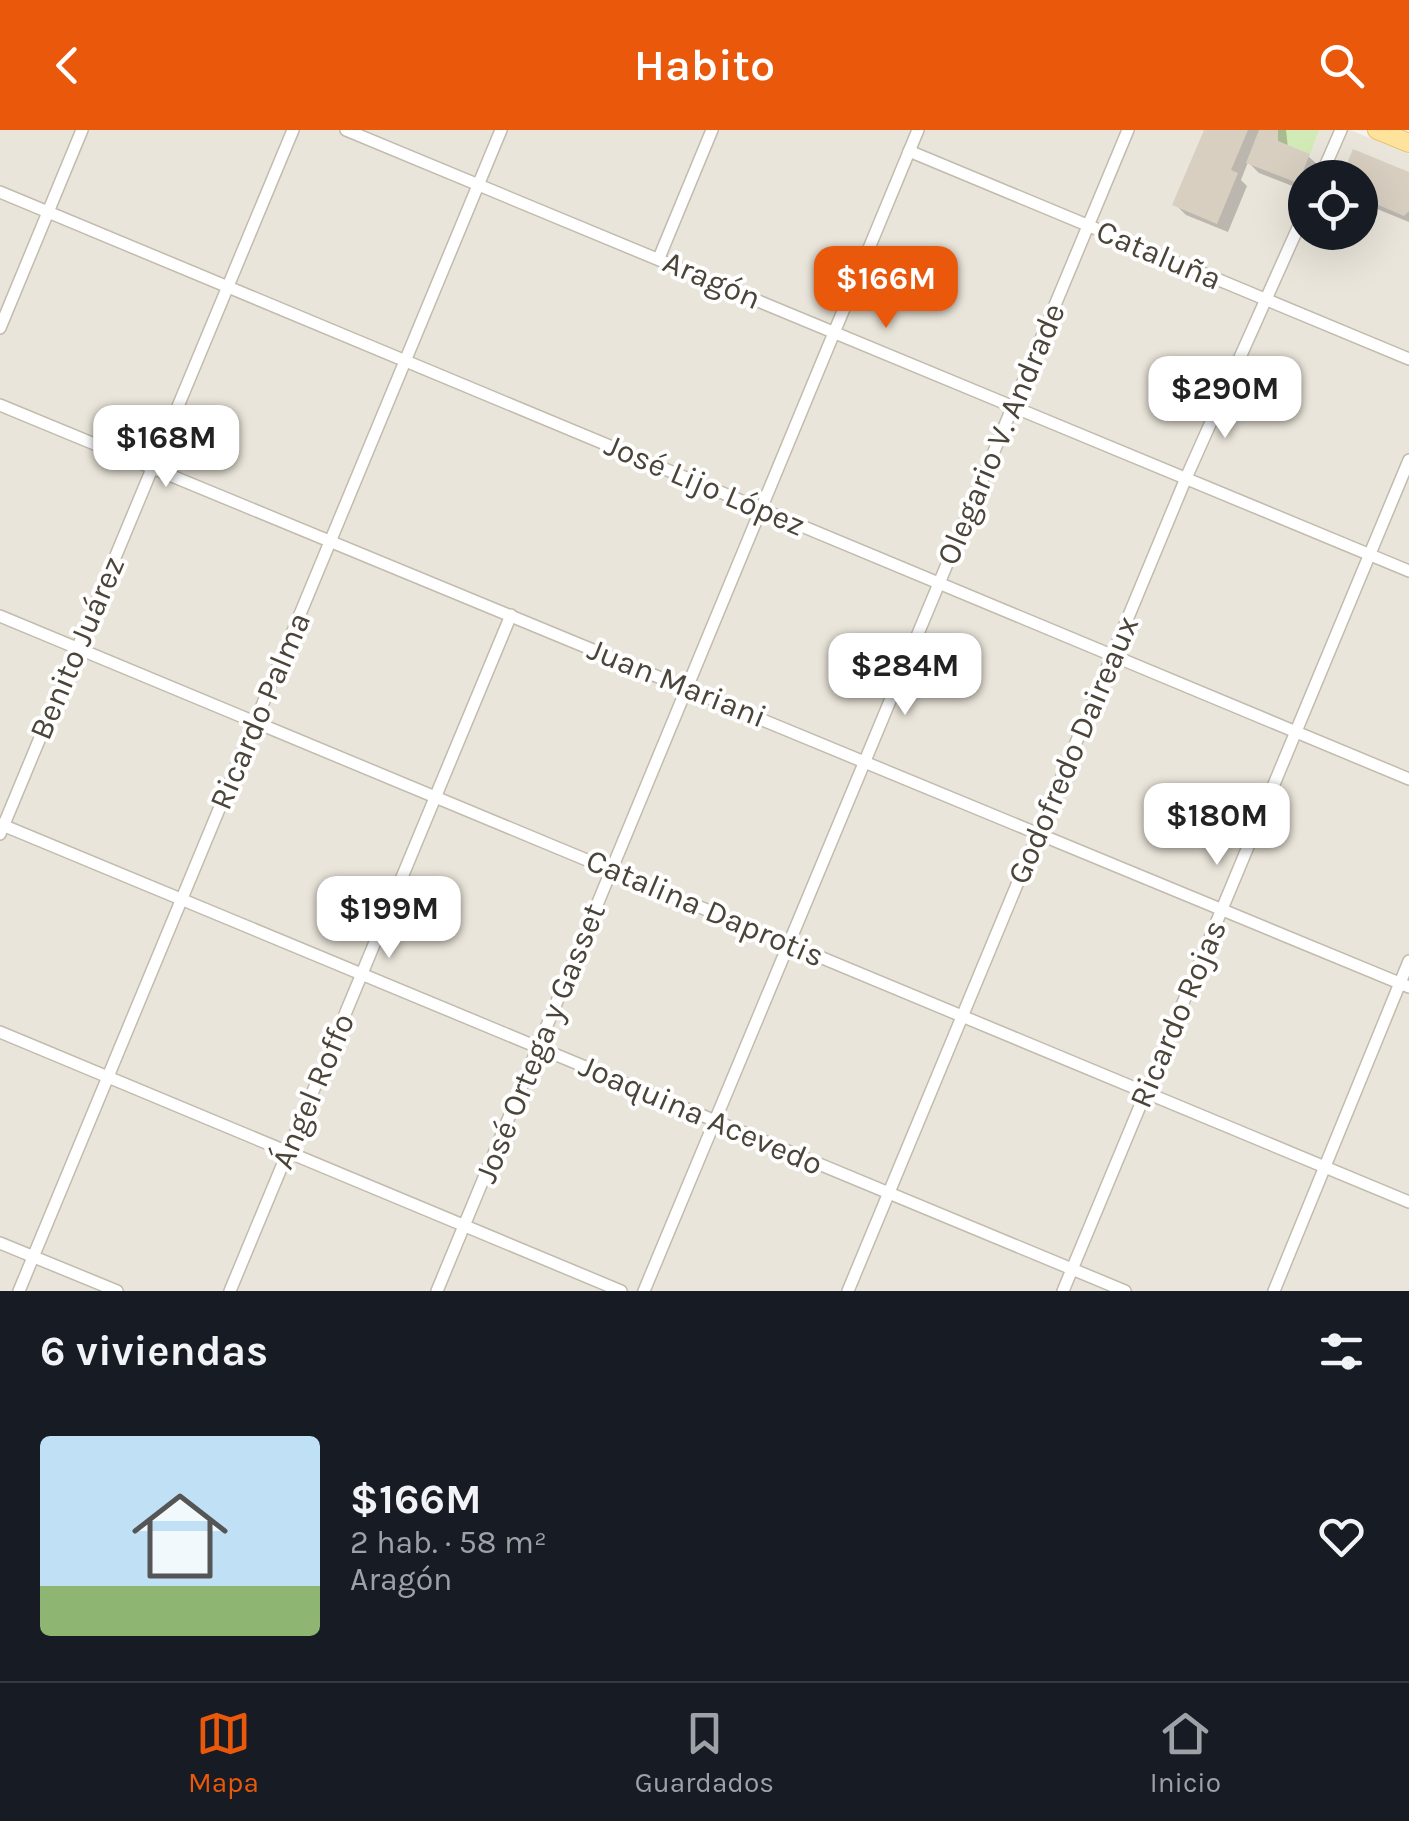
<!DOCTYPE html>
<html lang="es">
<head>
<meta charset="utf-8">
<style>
	body { margin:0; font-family:Karla,sans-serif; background:#242831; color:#f1f3f6; height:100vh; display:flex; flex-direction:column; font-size:38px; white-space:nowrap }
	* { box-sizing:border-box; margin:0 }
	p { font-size:32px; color:#9ea1a6 }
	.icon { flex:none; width:55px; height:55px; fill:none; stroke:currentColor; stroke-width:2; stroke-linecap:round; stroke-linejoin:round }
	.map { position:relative; height:1161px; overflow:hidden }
	.side { display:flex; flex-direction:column; background:#171b24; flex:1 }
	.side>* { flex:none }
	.buttons { position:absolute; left:1288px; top:30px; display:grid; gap:20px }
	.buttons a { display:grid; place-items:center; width:90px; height:90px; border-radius:50%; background:#171b24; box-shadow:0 10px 40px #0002; font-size:50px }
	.price { position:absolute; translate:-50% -85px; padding:0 22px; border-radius:20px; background:#fff; color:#222; font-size:32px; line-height:65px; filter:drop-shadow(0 2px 5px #0008) }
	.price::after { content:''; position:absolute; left:50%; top:60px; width:30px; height:22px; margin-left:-15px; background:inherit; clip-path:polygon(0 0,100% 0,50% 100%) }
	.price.active { background:#ea580c; color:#fff }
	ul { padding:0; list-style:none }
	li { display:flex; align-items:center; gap:30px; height:250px; padding:0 40px }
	li span { display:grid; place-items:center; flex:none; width:280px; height:200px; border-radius:10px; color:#555 }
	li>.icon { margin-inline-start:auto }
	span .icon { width:120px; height:120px; fill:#fffc; stroke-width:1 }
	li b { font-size:42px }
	h2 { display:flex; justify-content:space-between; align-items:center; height:120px; padding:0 40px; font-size:42px }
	header { display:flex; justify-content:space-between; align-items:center; height:130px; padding:0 40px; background:#ea580c; color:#fff; font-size:45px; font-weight:600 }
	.menu { display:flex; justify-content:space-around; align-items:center; height:140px; border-top:2px solid #363941; background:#171b24; font-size:28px; color:#9ea1a6 }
	.menu a { display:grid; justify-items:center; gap:5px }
	.menu .active { color:#ea580c }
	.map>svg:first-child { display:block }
	.residential { fill:#eae5da; fill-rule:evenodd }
	.green { fill:#d2eab5 }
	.shadow { fill:#0003 }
	.building { fill:#d8cfc1 }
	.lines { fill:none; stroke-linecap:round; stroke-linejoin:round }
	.minor-casing { stroke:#c2bbae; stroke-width:14 }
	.primary-casing { stroke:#e6c16a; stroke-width:20 }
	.minor { stroke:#fff; stroke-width:11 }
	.primary { stroke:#ffe39c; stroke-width:18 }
	.labels { text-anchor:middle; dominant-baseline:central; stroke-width:8; stroke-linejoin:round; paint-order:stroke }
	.street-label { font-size:32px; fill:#4b4439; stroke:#fff }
</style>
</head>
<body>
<header><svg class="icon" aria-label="back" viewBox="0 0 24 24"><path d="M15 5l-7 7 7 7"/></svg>Habito<svg class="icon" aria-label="search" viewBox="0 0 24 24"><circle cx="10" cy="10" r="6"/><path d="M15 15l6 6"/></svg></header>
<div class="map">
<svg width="1409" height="1161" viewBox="0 0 1409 1161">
	<rect width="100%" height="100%" fill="#f6f3ec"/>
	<path class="residential" d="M0,0h1350l59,24v1137h-1409zM1305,48h55v54h-55z"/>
	<path class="green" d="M1278,0h41l-9,24 -32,-13z"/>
	<g class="shadow">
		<path d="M1207,0h79l2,18 20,8 11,10 -5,12h-9v13l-46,-18 -11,-11 -7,18 6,6 -19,46 -42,-17 -11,-11z"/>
		<path d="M1409,45v47l-49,-20v-24z"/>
	</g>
	<g class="building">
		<path d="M1204,0h44l-17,40 7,3 -21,51 -45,-19z"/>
		<path d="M1259,0h19v11l32,13 -12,29 -52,-20z"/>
		<path d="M1353,19l56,23v39l-5,5 -44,-19v-19h-19z"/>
	</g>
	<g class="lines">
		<defs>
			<g id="minor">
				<path d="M346,0l1063,441"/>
				<path d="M909,21l500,208"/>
				<path d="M1320,48l21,-48"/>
				<path d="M0,62l1409,587"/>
				<path d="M659,128l53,-128"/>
				<path d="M0,198l82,-198"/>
				<path d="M0,275l1409,582"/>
				<path d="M0,486l1409,586"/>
				<path d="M0,694l1125,467"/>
				<path d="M0,704l293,-704"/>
				<path d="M0,902l621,259"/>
				<path d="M0,1113l117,48"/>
				<path d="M19,1161l482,-1161"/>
				<path d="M230,1161l281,-676"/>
				<path d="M437,1161l481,-1161"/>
				<path d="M644,1161l484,-1161"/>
				<path d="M848,1161l338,-813 119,-266"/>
				<path d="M1063,1161l346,-831"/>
				<path d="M1274,1161l135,-330"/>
			</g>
			<path id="primary" d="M1377,0l32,13"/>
		</defs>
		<use href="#minor" class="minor-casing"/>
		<use href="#primary" class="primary-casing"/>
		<use href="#minor" class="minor"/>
		<use href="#primary" class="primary"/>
	</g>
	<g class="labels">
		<g class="street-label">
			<text transform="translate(1159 125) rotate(23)">Cataluña</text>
			<text transform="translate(712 150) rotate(23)">Aragón</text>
			<text transform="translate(1001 304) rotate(-67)">Olegario V. Andrade</text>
			<text transform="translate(705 355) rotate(23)">José Lijo López</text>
			<text transform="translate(77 518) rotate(-67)">Benito Juárez</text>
			<text transform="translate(677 553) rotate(22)">Juan Mariani</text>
			<text transform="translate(260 581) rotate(-67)">Ricardo Palma</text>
			<text transform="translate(1073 620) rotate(-67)">Godofredo Daireaux</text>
			<text transform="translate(705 778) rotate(23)">Catalina Daprotis</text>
			<text transform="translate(1178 884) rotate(-67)">Ricardo Rojas</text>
			<text transform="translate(540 913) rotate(-68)">José Ortega y Gasset</text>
			<text transform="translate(313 961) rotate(-67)">Ángel Roffo</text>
			<text transform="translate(701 985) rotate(23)">Joaquina Acevedo</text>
		</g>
	</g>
</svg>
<div class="buttons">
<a><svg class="icon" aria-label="locate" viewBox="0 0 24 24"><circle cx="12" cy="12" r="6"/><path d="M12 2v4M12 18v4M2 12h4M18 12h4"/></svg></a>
</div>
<b class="price active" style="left:886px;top:201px">$166M</b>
<b class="price" style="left:1225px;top:311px">$290M</b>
<b class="price" style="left:166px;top:360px">$168M</b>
<b class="price" style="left:905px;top:588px">$284M</b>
<b class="price" style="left:1217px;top:738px">$180M</b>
<b class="price" style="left:389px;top:831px">$199M</b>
</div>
<section class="side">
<h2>6 viviendas<svg class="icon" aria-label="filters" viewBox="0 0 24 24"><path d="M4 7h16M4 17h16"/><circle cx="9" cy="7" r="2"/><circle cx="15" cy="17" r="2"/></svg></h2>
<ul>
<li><span style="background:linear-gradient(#bfe0f5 75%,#8fb573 0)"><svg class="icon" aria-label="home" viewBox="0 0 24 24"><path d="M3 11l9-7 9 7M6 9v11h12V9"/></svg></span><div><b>$166M</b><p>2 hab. · 58 m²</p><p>Aragón</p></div><svg class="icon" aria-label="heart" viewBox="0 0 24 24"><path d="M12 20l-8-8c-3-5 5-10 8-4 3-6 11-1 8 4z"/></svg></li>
</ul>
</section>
<nav class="menu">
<a class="active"><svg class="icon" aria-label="map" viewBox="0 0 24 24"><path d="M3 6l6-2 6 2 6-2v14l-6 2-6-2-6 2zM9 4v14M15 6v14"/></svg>Mapa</a>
<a><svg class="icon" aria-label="saved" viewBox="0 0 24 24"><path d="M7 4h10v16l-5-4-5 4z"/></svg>Guardados</a>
<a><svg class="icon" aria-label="home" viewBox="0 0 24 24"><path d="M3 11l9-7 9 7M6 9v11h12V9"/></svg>Inicio</a>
</nav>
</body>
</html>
